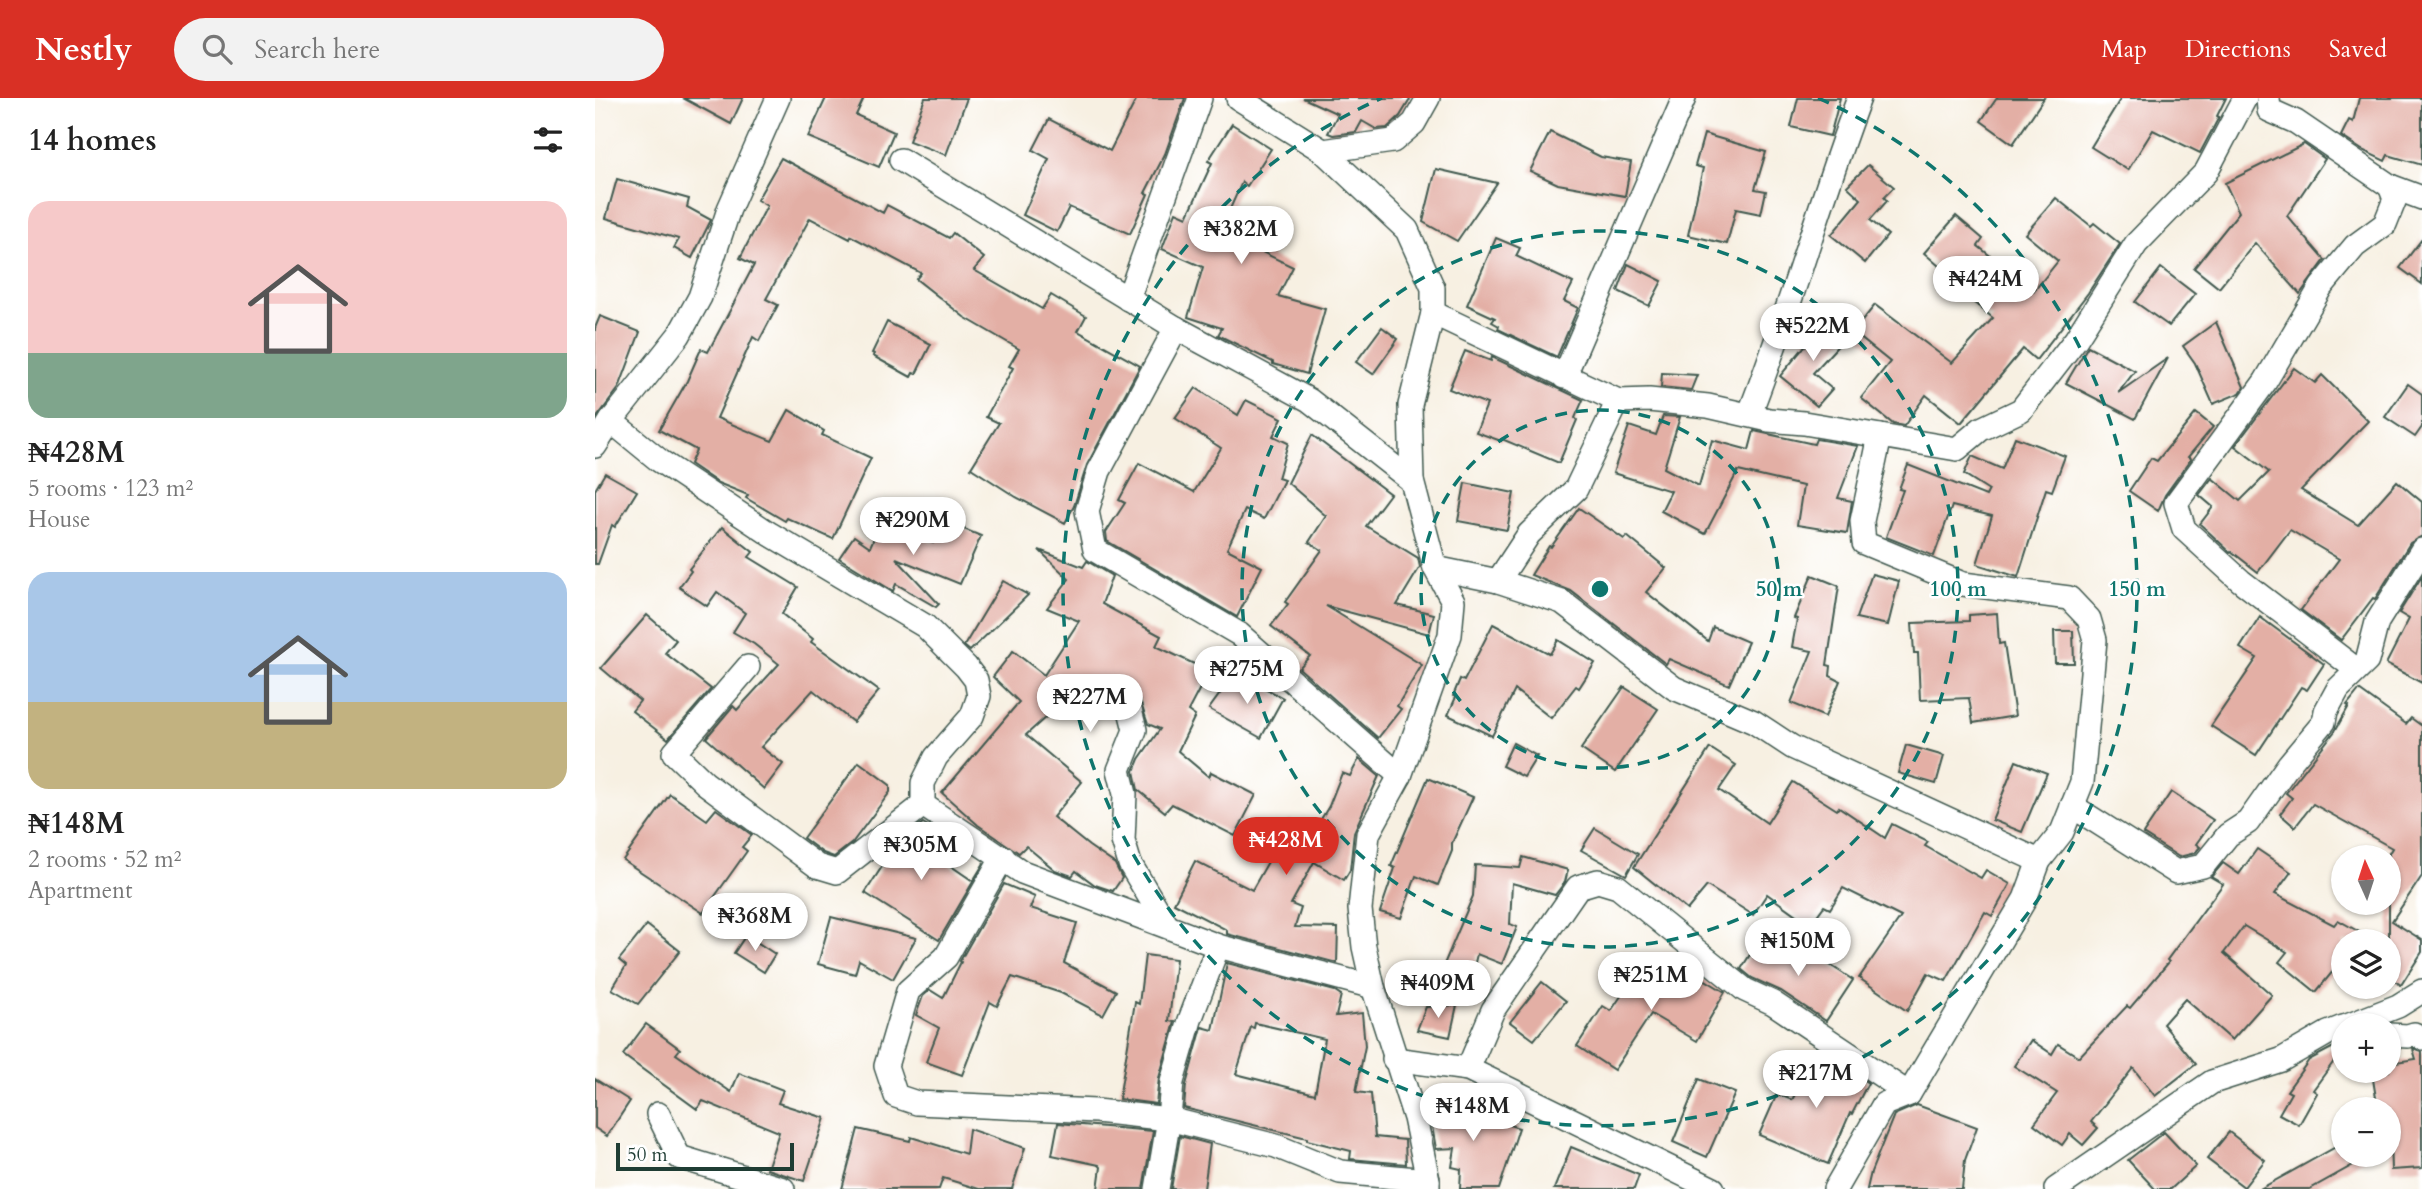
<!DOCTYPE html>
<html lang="en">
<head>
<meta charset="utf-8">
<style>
	body { margin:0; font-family:Cardo,serif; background:#f2f2f2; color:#222; height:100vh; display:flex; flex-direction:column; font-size:26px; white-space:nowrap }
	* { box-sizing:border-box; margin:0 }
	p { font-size:23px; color:#767676 }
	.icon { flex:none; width:38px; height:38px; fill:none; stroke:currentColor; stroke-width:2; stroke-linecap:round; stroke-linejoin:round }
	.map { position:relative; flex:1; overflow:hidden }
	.panel { display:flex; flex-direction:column; background:#fff; width:595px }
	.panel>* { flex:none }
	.needle { width:46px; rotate:357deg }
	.tools { position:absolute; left:1736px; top:747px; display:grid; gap:14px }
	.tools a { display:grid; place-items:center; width:70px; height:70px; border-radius:50%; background:#fff; box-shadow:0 2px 5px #0004; font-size:35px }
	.scale { position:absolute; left:21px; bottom:18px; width:178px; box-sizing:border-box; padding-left:7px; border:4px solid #1f3d34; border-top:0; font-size:19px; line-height:24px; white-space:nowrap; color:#1f3d34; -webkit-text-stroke:5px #fff; paint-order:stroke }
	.price { position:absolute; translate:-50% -60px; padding:0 16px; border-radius:24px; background:#fff; color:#222; font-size:23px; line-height:46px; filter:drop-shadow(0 2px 4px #0008) }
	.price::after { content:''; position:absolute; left:50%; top:42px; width:21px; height:16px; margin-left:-10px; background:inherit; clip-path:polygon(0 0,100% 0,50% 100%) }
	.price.on { background:#d93025; color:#fff }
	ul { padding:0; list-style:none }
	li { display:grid; align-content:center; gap:14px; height:371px; padding:0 28px }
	li span { display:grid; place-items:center; height:217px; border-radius:21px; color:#555 }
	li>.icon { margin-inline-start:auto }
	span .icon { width:126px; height:126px; fill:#fffc; stroke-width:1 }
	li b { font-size:30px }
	h2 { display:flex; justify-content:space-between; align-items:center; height:84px; padding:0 28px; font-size:30px }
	header { display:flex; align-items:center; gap:42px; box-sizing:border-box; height:98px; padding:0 35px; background:#d93025; color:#fff }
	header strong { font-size:33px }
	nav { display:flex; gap:38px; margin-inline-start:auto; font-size:24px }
	.search { width:490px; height:63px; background:#f2f2f2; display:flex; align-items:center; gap:18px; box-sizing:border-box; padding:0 24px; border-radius:38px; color:#767676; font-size:26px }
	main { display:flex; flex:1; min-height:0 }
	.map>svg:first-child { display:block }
	.building { fill:#e3afa5; fill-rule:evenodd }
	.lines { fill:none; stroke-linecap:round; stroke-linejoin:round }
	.minor-casing { stroke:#3f584e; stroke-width:26 }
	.minor { stroke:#fff; stroke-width:23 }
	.ring { fill:none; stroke:#0f766e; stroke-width:3.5; stroke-dasharray:12 9 }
	.centre { fill:#0f766e; stroke:#fff; stroke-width:3.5 }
	.ring-label { font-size:21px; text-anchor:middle; font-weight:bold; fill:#0f766e; stroke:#fff; stroke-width:5; stroke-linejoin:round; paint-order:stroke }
</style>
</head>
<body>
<header>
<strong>Nestly</strong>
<div class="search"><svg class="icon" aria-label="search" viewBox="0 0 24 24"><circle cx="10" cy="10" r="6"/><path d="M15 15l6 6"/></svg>Search here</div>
<nav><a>Map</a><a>Directions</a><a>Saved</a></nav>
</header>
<main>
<section class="panel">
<h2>14 homes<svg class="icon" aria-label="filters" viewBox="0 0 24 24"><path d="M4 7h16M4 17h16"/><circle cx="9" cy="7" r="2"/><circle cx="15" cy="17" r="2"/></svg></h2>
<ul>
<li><span style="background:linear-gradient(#f6c9c9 70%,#7fa58c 0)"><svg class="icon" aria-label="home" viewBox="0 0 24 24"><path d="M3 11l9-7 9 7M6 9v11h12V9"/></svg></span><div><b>₦428M</b><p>5 rooms · 123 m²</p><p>House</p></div></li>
<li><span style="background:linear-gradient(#a9c7e8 60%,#c2b280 0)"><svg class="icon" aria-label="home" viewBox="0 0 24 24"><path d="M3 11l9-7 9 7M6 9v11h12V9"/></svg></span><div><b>₦148M</b><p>2 rooms · 52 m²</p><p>Apartment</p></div></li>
</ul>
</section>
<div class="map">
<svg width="1827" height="1091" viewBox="0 0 1827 1091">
	<rect width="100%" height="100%" fill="#fff"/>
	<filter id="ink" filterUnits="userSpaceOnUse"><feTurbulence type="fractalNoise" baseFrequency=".0143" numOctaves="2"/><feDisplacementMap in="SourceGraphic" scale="14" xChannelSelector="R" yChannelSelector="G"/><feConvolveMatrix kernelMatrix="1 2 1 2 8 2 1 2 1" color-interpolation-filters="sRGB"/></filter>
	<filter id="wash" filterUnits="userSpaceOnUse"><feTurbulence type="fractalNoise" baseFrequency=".00686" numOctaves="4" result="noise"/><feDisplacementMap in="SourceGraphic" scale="28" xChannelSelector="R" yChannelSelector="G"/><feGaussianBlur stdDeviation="1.57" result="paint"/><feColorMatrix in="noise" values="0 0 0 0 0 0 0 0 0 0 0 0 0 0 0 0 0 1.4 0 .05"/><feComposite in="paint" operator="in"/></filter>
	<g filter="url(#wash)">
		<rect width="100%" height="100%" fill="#f7f0e2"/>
		<g id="blocks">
			<g class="building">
				<path d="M88,0h60l-12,26z"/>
				<path d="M231,0h38l-8,17 38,17 -15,35 -71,-30z"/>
				<path d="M330,0h42l-21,57 -37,-14z"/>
				<path d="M542,0h48l-20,56 -20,39 3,1 -18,40 -61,-27 -12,25 -34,-17 26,-56 -16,-9 16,-31 61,32z"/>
				<path d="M708,0h108l-11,18 -13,12 -11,1 -14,-8 -6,11 -23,3 -5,-2 10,-19z"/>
				<path d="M1203,0h42l-10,38 -39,-9z"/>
				<path d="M1402,0h47l-31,46 -32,-23z"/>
				<path d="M1526,0h105l-9,18 2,1 -19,36 -47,-23 -25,40 -37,-23z"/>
				<path d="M1764,0h63v67l-34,-10 -3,6 -23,-11 -21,-14 8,-16 4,2z"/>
				<path d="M637,26l39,25 -24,37 -5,-4 -21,47 11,4 -1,4 62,30 -15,29 47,13 -18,65 -34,-10v-2l-55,-27 4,-7 -34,-11 15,-50 -41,-18 14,-37 11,5 25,-54 -4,-2z"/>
				<path d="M955,34l51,25 30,5 -6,34 -67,-12 -28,-13z"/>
				<path d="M1109,36l62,18 -11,37 11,2 -5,23 -25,-5 -9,35 -39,-9 15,-67 -8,-2z"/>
				<path d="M1709,46l21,15 -38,57 38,44 -25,34 -45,-51 -36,45 -25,-20 45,-56 -14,-29z"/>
				<path d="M186,60l102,55 4,-8 62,33 4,-5 31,25 -10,12 68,39 9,-14 35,21 -8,15 62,35 -53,99 -13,41 -9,17 -49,-26 -45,-29 28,-45 -13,-6 27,-49 -4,-2 10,-17 -55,-32 -48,-38 5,-6 -70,-37 -1,3 -40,-21 -44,81 12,6 -19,36 -6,-4 -36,81 55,23 17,-31 35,21 -2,4 49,23 -38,81 -46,-21 -2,3 -39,-23 2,-3 -30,-12 -28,-19 6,-14 -37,-20 28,-49 14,-32 7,3 46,-87 -14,-7 27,-52 -10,-6z"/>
				<path d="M1273,67l26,22 -10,10 3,4 -17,19 18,15 -23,28 -34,-28 30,-36 -14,-13z"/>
				<path d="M841,71l61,14 -40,58 -34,-19z"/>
				<path d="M22,81l72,20 -2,8 24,13 -19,38 -18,-10 5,-9 -73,-21z"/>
				<path d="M1461,100l35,28 3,-3 26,21 -32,49 -52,67 -13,-11 -62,74 -35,-28 -22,31 -11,-2 -32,-26 29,-36 -37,-30 22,-27 77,58 41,-45 -26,-21 3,-4 -46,-40 32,-37 27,23 -5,7 56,45 24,-30 -33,-27z"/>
				<path d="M901,140l24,10 -4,8 57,27 -9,18 14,7 -21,49 -59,-28 1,-3 -7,-4 3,-4 -28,-13z"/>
				<path d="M1827,141v45l-22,-16z"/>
				<path d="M1033,166l34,17 -13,25 -31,-15z"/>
				<path d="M1566,170l34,26 -26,32 -34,-24z"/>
				<path d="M5,218l40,16 -21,56 -24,32v-92z"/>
				<path d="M1227,222l22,19 -31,34 19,16 -15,17 -37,-30 25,-30 -3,-4z"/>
				<path d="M292,224l44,22 -15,30 -3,-1 -2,4 -38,-21 1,-2 -2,-1z"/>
				<path d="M1621,224l28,65 -4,6 -27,11 -18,-41 -12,-17z"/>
				<path d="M787,229l16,12 -25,35 -17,-12z"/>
				<path d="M1493,248l47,25 -17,22 50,-35 -33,61 -69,-36z"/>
				<path d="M870,253l26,10 1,-4 91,43 -8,18 2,2 -18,43 -57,-24 -1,2 -25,-9 11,-28 -38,-15z"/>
				<path d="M1699,270l21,15 7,-8 46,46 -67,69 57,35 39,-44 25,21v34l-12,7 -35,56 -2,-1 -32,42 -40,-30 38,-51 -49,-29 -32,42 -27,-21 -1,1 -30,-28 13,-17 -14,-12 13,-17 28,23 29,-29 -34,-26z"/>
				<path d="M1067,275l35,2 -6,15 -30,-3z"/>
				<path d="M1813,286l14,10v33l-7,10 -30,-20z"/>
				<path d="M601,290l42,27 8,-15 36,18 -9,18 15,7 -10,35 6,2 -20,39 -19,-9 -18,39 35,18 -25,50 -130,-76 -1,-9 19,-29 -6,-3 20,-37 55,29 27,-44 -46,-30z"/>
				<path d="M1601,315l17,14 -25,30 3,2 -26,36 -7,16 -29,-20 22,-33 6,3z"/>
				<path d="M1068,318l17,1 -16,51 35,18 13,-46 37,10 5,-19 60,13 2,-5 42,7 -20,52 14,3 -5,32 -50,-8 6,-39 -65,-15 -33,63 -44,-23 10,-20 -58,-18 16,-47 27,9z"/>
				<path d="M717,337l78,59 -24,32 52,32 2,9 -23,38 37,9 -5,20 -103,-28 96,59 -25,41 4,3 -23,29 -79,-70 11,-12 -39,-30 17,-22 -3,-2 37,-52 -13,-8 17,-26 -38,-33z"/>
				<path d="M1420,339l50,19 -13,35 -6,-2 -28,88 -41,-13 15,-48 -40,-10 -18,50 -48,-19 17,-47 -4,-1 9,-24 78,31 3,-6 -25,-16 8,-18 30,13z"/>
				<path d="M10,375l32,18 -22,36 -3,-2 -14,39h-3v-74z"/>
				<path d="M870,385l49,10 -7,37 -49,-9z"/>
				<path d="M984,410l45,31 3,-3 39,32 -20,24 62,49 5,-14 35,15 -19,43 -60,-26 -3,5 -95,-73 -40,-16 18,-29 2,1z"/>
				<path d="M347,422l39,16 -21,48 -64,-26 43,46 -3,3 -40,-23 -3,7 -54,-33 15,-22 16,11 11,-25 52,21z"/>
				<path d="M127,429l31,25 -4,5 49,30 -16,27 31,25 -2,3 68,49 -26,31 -40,-32 -52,57 22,17 -19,25 -58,-51 27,-32 4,4 42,-46 -25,-20 -21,-12 12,-19 -28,-21 -10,14 -28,-19 12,-16 -2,-2z"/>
				<path d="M444,452l44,17 4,-6 25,15 -10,28 59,32 -5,10 53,25 -21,40 7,5 -17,35 31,26 2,-5 45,23 -21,41 -63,-32 -7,8 -27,-22 -4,-19 5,-12 21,-30 -12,-5 -8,-23 -6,-4h-8l-6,3 -4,8 -38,-20 -52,47 56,47 -29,35 36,29 26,18 7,14 -9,13 -18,-6 -19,-14 -4,5 -17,-6 -29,-24 -7,7 -41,-28 -36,-32 77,-91 -26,-25 20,-26 31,24 35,-54 -32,-13 22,-29z"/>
				<path d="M1277,476l27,7 -11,44 -32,-7z"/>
				<path d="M1217,477l27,11 -12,79 4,1 -1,10 10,5 -15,36 -34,-14 21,-52 -20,-4 5,-28 -3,-1z"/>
				<path d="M1827,478v107l-36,-19 23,-45 -10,-6z"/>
				<path d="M408,483l25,14 -58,56 -6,-5z"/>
				<path d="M1402,515l2,31 5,-1 11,73 -42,7 -4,-25 -49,2 -2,-47h-4l-2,-30 57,-2v-6z"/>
				<path d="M52,517l29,25 -11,13 46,36 -43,50 -36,-28 8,-10 -39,-33z"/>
				<path d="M1665,519l64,47 -17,26 -6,-3 -45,68 -45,-29 46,-68 -17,-10z"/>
				<path d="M898,526l57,30 8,-14 37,23 -16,25 -3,-2 -25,32 -36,-28 -23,46 -44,-21 8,-18 -3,-1 7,-17 4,2z"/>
				<path d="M1459,533h19l1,32h-19z"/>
				<path d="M650,579l38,21 -22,40 -52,-29 21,-29 11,5z"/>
				<path d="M1029,589l34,22 -43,63 -34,-23z"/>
				<path d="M1764,592l47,34 5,-6 11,8v150l-30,45 30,19v12l-21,33 -12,-8v-124l3,-5 -79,-44 -18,23 -15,-13 12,-16 -6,-5 49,-62 14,-25 -2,-1z"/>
				<path d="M918,645l24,13 -13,21 -22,-11z"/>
				<path d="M1311,647l38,11 -8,28 -38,-11z"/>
				<path d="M1115,650l26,17 -17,25 48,33 26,-41 44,28 2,-3 46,31 7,-14 36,18 -3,4 56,32 5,-8 24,14 -18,32 -7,-4 -39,69 -18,-8 -21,38 -48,-33 42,-61 -58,-29 -13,21 -6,-3 -14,19 -43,-31 -14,21 -46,-29 -20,24 -53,-43z"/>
				<path d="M764,661l20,17 -25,56 -4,38 -6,10 -30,-18 -23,42 10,4 -6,19 43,1 -1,35 -110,-29v-4l-53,-27 21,-42 57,29 29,-51 8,-19 26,9 14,-23 13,-33 8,3z"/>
				<path d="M1421,663l31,12 -25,59 -30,-12z"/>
				<path d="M264,664l31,23v7l-38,51 -18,14 -11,-4 -20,-15z"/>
				<path d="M833,680l45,19 -21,46v8l-14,34 -22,-9 -15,42 -21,-6 15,-44 -4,-2z"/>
				<path d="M1576,694l42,28 -17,24 4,3 -5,6 -16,4 -36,-23z"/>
				<path d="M75,696l37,26 9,-11 36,26 -10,12 5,4 -44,62 -80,-53z"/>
				<path d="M328,725l23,14 -11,18 38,26 11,-18 -45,77 -74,-47 33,-51z"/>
				<path d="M1000,730l43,26 -12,21 -45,-25z"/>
				<path d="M1662,751l34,23 -16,22 59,31 4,-5 25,14 -5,8h-15v17l-27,33 -37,-30 8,-10 -43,-26 -20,27 48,42 -40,45 -47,-41 -22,25 33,40 -41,32 -22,-28 -42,54 7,6 -15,17 -13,-11 -8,11 -28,-21 23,-31 -43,-27 17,-26 21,14 6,-10 21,13 48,-51 3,2 39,-46 -2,-2 56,-76 -12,-7 12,-14 16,11z"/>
				<path d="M928,759l45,13 -3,12 -10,13 -43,-12 -2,41 7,3 -15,37 -25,-10 -6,25 -8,-2 -4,17 -25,-6 39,-92 2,-31 45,3z"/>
				<path d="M409,786l31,13 -5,11 47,15 -13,40 52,28 -13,24 -42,-22 -49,-16 -15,29 -7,-4 -28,73 -36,-13 13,-34 -23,-13 7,-19 7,-6 13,8 18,-36 -1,-1z"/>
				<path d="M236,819l85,21 -23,41 -34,-19 -4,14 -37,-10z"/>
				<path d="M52,827l33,26 -42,53 -26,-15 14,-23 -7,-6z"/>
				<path d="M151,837l29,19 -11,18 -30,-19z"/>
				<path d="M1166,839l42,27 7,-12 43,28 -27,41 -45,-30 -29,-13 -11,-9z"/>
				<path d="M550,857l31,4 -7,62 6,1 -16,56 -3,26 -37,-5 16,-97 4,2z"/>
				<path d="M1049,864l31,20 9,-15 41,25 -28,49 -46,-27 -37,56 -37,-24 26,-40 8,5z"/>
				<path d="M632,865l108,28 6,4 -5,21 26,-3 3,33 -9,46 15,2 4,43 30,3 1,24 -56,-5 1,-8 -44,-11v-2l-123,-30 2,-23 16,-58 11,3zM660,925l70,16 -10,55 -79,-20 15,-47 3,1z"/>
				<path d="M947,884l24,19 -32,39 -24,-18z"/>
				<path d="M862,907l-7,32 -33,-7 9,-23z"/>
				<path d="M51,926l34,25 -4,5 55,38 8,-19 44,17 -5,13 47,15 -21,63 -37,-12 12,-37 -76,-31 -6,8 -74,-54z"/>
				<path d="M1748,944v7l-30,41 4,3 -18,32 -20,-11 12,-21 -4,-2 22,-31z"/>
				<path d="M1818,951l9,3v116l-31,2 -2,-60h-11l-6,-37 17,-2v-8l27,-4z"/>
				<path d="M1224,952l49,33 -16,31 -2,-1 -22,51 -69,-29 18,-41 15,6z"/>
				<path d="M0,981l35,22 -23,35 -12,-8z"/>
				<path d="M1104,981l36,14 -28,64 -34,-15z"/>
				<path d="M850,996l2,13 50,8 -1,6 23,7 -20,61h-39l1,-20 -9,-2 3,-19 -19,1 -9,-52z"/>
				<path d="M1322,1007l60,22 -12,33 -3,29h-95l4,-17 23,-57z"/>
				<path d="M463,1025l95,8 -10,58h-45l3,-22 -2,-2 -47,-10z"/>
				<path d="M263,1031l52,12 1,-4 55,17 3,-25 56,19 -13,41h-33l-36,-11 -4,11h-97z"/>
				<path d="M1569,1034l32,34 -25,23h-16l-27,-29z"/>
				<path d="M1634,1034l36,28 -21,27 -37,-28z"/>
				<path d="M585,1038l30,8 -6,45h-33z"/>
				<path d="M1748,1045v12h28l-61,34h-50z"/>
				<path d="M976,1049l68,28 -5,14h-80z"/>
			</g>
		</g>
	</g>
	<g filter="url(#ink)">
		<use href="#blocks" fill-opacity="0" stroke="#3f584e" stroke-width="2"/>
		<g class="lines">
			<defs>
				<g id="minor">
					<path d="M643,0l85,53 84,79 26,58v25l-23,92 2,76 23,87 18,33 -3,34 -50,141 -32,58 -8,75 4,38 9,40 42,131 13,62v9"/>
					<path d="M1673,0l1,12 27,12 94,64 32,12"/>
					<path d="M728,53l70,-10 21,-18 14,-25"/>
					<path d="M306,62l275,168 133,72 103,81"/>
					<path d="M533,201l72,-201"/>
					<path d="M838,215l185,88 31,-1 59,6 61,14 35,3 153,26 24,-20 40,-19 55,-71 60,-95 70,-72 39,-74"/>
					<path d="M581,230l-77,143 -12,40 8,39 144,84 161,142"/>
					<path d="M969,279l120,-279"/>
					<path d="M1154,317c41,-104 70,-212 110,-317"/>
					<path d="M16,323l49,40 110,73 155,92 41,41 10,13 3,16 -7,20 -36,41 -13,26v22l99,67 196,74 155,41"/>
					<path d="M0,348l16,-25 68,-86 21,-38 29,-88 49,-111"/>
					<path d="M840,470l63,13 64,21 112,86 80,34 38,25 247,114"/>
					<path d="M903,483l31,-47 47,-45 42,-88"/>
					<path d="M153,569l-74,86 31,30 112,83 20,6 86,-67"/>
					<path d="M1762,572l-116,-89 -57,-52 -8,-26 89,-121 56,-95 34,-41 30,-22 10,-25 -5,-13"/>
					<path d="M535,612l5,20 -16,40 6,24 -2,47 7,23 37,62"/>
					<path d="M1477,708l104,66 27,-6 25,-31 20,-13 41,-58 35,-42 2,-11 12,-22 29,-28 10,-39 45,-72"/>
					<path d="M408,759l-57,100 -38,34 -22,75 10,30 21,7 179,8 73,8 107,27 64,26 88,8"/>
					<path d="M1752,928l51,-20 24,-15"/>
					<path d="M1794,937l19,1 6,-2 8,4"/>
					<path d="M799,961l74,10 245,120"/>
					<path d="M873,971l25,-59 85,-123 20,-6 20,6 127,103 28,13 136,91"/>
					<path d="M63,1016l21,43 104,32"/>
					<path d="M562,1091l12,-70 3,-37 18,-62 28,-74"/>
					<path d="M1240,1091l49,-85 25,-10 116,-195 14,-38 23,-29 20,-50 13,-142 -6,-21 -20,-21 -106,-14 -99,-41 -2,-22 18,-85"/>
					<path d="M1461,1091l156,-107 69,-22 47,-27 15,-6"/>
				</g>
			</defs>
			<use href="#minor" class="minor-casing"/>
			<use href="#minor" class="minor"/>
		</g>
	</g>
	<g class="ring">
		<circle cx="1005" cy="491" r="179"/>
		<circle cx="1005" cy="491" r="358"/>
		<path d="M1223 0A537 537 0 1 1 787 0"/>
	</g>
	<circle cx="1005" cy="491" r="10" class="centre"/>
	<g class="ring-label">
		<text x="1184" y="498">50 m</text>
		<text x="1363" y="498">100 m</text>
		<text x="1542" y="498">150 m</text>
	</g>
</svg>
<div class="tools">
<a><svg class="needle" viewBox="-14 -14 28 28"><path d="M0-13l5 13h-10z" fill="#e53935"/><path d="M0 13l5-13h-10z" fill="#767676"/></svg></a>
<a><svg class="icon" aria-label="layers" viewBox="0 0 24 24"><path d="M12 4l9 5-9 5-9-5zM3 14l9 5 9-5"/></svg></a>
<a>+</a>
<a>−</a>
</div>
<div class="scale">50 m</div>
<b class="price" style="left:646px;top:168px">₦382M</b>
<b class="price" style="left:1391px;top:218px">₦424M</b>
<b class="price" style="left:1218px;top:265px">₦522M</b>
<b class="price" style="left:318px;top:459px">₦290M</b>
<b class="price" style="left:652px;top:608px">₦275M</b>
<b class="price" style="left:495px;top:636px">₦227M</b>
<b class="price on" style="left:691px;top:779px">₦428M</b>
<b class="price" style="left:326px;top:784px">₦305M</b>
<b class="price" style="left:160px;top:855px">₦368M</b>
<b class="price" style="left:1203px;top:880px">₦150M</b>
<b class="price" style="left:1056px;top:914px">₦251M</b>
<b class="price" style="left:843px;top:922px">₦409M</b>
<b class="price" style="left:1221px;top:1012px">₦217M</b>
<b class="price" style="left:878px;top:1045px">₦148M</b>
</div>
</main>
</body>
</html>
